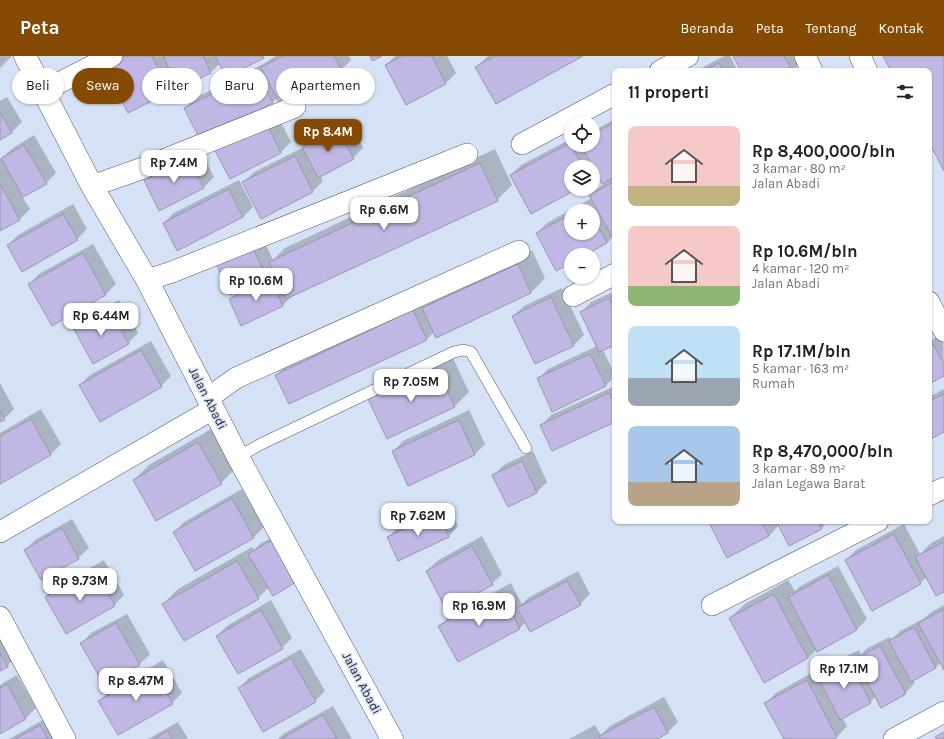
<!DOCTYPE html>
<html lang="id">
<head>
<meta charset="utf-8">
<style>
	body { margin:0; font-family:Karla,sans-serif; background:#f6f6f6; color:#202124; height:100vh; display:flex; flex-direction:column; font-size:15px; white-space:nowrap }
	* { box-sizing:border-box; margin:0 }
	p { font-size:13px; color:#757577 }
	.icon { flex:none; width:22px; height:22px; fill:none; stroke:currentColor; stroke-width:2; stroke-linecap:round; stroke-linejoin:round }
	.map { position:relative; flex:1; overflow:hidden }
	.details { position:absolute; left:612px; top:12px; width:320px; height:456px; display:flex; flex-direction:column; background:#fff; border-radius:8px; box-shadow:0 1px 3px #0004 }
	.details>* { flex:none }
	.guide { position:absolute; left:12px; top:12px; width:380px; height:36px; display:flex; gap:8px }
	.fabs { position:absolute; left:564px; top:60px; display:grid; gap:8px }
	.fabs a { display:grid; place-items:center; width:36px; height:36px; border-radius:50%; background:#fff; box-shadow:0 1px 3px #0004; font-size:20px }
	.price { position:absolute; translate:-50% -34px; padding:0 9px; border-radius:8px; background:#fff; color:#222; font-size:13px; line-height:26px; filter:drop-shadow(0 1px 2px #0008) }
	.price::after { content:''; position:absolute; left:50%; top:24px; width:12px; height:9px; margin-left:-6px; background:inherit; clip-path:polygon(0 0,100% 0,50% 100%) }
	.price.on { background:#854a03; color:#fff }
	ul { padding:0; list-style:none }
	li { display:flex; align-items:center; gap:12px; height:100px; padding:0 16px }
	li span { display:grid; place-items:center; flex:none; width:112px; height:80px; border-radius:8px; color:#555 }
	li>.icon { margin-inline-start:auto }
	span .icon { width:48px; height:48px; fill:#fffc; stroke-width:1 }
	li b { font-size:17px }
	h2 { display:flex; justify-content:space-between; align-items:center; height:48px; padding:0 16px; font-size:17px }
	.pill { padding:0 14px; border-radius:18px; background:#fff; box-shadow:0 1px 3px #0004; font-size:14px; line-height:36px }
	.pill.on { background:#854a03; color:#fff }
	header { display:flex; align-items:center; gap:24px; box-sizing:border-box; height:56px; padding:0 20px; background:#854a03; color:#fff }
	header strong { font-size:19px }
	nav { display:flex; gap:22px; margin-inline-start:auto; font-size:14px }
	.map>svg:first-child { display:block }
	.shadow { fill:#0003; fill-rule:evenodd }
	.building { fill:#c0b7e4; stroke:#9a97ab }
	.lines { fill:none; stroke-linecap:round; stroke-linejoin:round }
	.service-casing { stroke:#535d6d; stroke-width:12 }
	.minor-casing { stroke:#535d6d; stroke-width:22 }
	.tertiary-casing { stroke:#535d6d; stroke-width:23 }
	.service { stroke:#fff; stroke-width:11 }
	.minor { stroke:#fff; stroke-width:21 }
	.tertiary { stroke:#fff; stroke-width:22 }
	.labels { text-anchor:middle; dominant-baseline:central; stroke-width:3; stroke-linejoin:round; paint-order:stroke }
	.street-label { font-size:13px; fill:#272b32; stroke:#d5e1f4 }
</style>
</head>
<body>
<header>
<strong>Peta</strong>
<nav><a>Beranda</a><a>Peta</a><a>Tentang</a><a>Kontak</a></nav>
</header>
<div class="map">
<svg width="944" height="683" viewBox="0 0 944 683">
	<rect width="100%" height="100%" fill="#d5e1f4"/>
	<g class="shadow">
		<path d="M0,0h12l-12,12z"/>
		<path d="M117,0h147l-1,1 -43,6 -9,9 -33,11 -8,8z"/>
		<path d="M275,0h74l2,4 -10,10 -64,28 -4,4 -88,6 10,-10 72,-36z"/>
		<path d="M395,0h52l9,17 -10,10 -40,20 -20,-38z"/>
		<path d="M488,0h5l-1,3 5,-3h84l-105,11z"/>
		<path d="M724,0h6l8,15h-42z"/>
		<path d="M734,0h66l2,5 -9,10h-51z"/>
		<path d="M7,41l15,25 -10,10 -12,7v-38z"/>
		<path d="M275,55l16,31 -10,10 -51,26z"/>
		<path d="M349,63l14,29 -10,10 -33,17 3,6 -10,10 -52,26 -17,-35 10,-10 50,-25 9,-10z"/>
		<path d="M615,63v121l-2,-4 -6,7 -23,12h-13v7l-34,-29 10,-10 45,-25 -1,-3 12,-11 -6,-10 -4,4v-11h-22v22h4l-44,23 -20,-37 10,-10 50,-26v6h22v-14zM571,155h22v22h-22z"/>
		<path d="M34,79l22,38 -10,10 -24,13 8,13 -10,10 -20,11v-71h1l12,-11z"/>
		<path d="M199,92l15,29 -10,10 -59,-7 10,-10z"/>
		<path d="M495,93l17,36 -15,15 -205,96 -9,9 -41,19 -12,-25 8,-8 22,-59 13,28 12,-12zM274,214l1,2 -6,3h-1z"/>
		<path d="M239,124l14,27 -10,10 -79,6 10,-10z"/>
		<path d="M73,148l14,25 -10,10 -69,6 10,-10z"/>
		<path d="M93,188l23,40 -10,10 -54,31 -23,-41 10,-10z"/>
		<path d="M532,194l13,28 -14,15 -97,39 -7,7 -138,64 -13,-28 15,-14z"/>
		<path d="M562,232l22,47 -10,10 -61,-29 11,-10z"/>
		<path d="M615,235v53l-12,6 9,19 3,-2v9l-10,10 -67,-7 10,-10 49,-23 -16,-34 10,-10z"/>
		<path d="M119,244l19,33 -10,10 -53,-14 10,-10z"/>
		<path d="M943,278l1,41 -15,8v-42z"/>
		<path d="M151,285l20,35 -10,10 -81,-1 10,-10z"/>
		<path d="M451,298l18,38 -15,15 -84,-8 14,-15z"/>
		<path d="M0,327l14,26 -10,10 -4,2z"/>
		<path d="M615,330v35l-74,5 10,-11z"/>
		<path d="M944,333v42l-15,7v-41z"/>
		<path d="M41,353l20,35 -10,10 -51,29v-50z"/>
		<path d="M469,354l16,34 -10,10 -66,31 -16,-33 10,-11z"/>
		<path d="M213,372l23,40 -15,15 -87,-3 15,-15z"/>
		<path d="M533,395l14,31 -10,10 -29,14 -15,-31 11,-10z"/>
		<path d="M242,433l22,38 -10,10 -59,33 -21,-38 10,-10z"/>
		<path d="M448,447l10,23 -10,11h-60l10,-10z"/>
		<path d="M72,463l17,29 -11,10 -36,21 -17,-29 10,-10z"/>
		<path d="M709,465h119l-6,7 -33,16 -10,-19 -10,11z"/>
		<path d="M904,468l16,30 11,-11 13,-7v55l-17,-14 -7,6 -74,-23 10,-10z"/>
		<path d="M283,475l-14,56 -11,11 -95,6 15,-15 74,-42 2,3 6,-6z"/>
		<path d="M482,480l20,38 -10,10 -65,-13 10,-10z"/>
		<path d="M104,504l20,35 -10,10 -68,-8 10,-10z"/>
		<path d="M838,510l29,53 -10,10 -39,21 -1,-1 -9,9 -78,-40 15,-14 43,-24 7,11 4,-4z"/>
		<path d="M578,515l12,23 -10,10 -54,18 -6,6 -62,33 -19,-35 11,-10 61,-33 11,21 6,-6z"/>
		<path d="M271,544l21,38 -10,10 -65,-12 10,-10z"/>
		<path d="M944,549v63l-3,-6 -5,5 -23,12 2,4 -10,10 -29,3 -6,6 -28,15 5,9 -10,11 -5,2h-47l-19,-36 10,-10 41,-23 3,5 8,-9 31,-16 2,5 5,-6 24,-12 2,2 8,-8 25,-13 5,-5z"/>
		<path d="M127,558l23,40 -10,10 -35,20 -24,-40 10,-11z"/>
		<path d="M0,569l17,31 -10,10 -7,4z"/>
		<path d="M301,593l24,42 -10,10 -76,-13 10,-10z"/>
		<path d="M163,604l19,33 -10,10 -73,-2 11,-10z"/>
		<path d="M17,619l19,33 -10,10 -26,15v-48z"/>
		<path d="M664,641l14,25 -10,10 -13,7h-86l26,-14 6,10 9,-9z"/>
		<path d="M333,650l19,33h-74l5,-5z"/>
		<path d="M50,660l13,23h-54z"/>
		<path d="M178,666l10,17h-40z"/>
	</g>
	<g class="building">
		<path d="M125,0h27l18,36 -42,21 -24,-46z"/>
		<path d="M163,0h40l8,17 -32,16z"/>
		<path d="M215,0h48l1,2 -38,19z"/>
		<path d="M283,0h51l8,15 -63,32 -18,-36z"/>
		<path d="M370,0h12l-10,5z"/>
		<path d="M402,0h30l14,28 -40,21 -21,-40z"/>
		<path d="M495,0h88l-87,48 -21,-37z"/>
		<path d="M733,0h51l8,15h-51z"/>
		<path d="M883,0h61v115l-15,-29v-71h-38z"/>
		<path d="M719,7l4,8h-20z"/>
		<path d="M257,15l16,32 -73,37 -16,-32z"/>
		<path d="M0,56l12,21 -12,7z"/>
		<path d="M265,64l16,33 -51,26 -17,-32z"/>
		<path d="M615,66v55l-13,7 -21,-39h12v-11z"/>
		<path d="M338,73l16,30 -36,19 -16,-31z"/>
		<path d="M570,87l13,24h-12v22h6l-46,25 -21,-39z"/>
		<path d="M24,89l23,39 -24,13 -22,-39z"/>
		<path d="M295,100l18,36 -52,27 -19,-37z"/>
		<path d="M188,102l16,30 -45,23 -15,-31z"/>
		<path d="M480,107l18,38 -212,98 -17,-37z"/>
		<path d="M615,125v61l-26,-47z"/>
		<path d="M0,128l20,36 -20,11z"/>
		<path d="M229,133l14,28 -66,34 -14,-28z"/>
		<path d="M587,149l3,6h-14z"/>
		<path d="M63,158l15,26 -56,32 -15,-27z"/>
		<path d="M571,158v19h22v-16l14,26 -21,12h-15v8l-15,8 -20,-38z"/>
		<path d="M250,186l17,36 -37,17 -16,-36z"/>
		<path d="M83,197l23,42 -54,31 -24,-42z"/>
		<path d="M518,208l13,29 -95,45 -14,-30z"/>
		<path d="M271,223l12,27 -42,20 -12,-27z"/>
		<path d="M551,241l23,49 -39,18 -23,-48z"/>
		<path d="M609,242l6,13v34l-16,7 -19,-40z"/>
		<path d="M109,253l20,35 -36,20 -19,-35z"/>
		<path d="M413,254l14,30 -138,64 -14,-29z"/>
		<path d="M933,288l11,20v12l-15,8v-38z"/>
		<path d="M141,294l21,37 -62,35 -21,-37z"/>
		<path d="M590,298l16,32 -54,26 -15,-34z"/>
		<path d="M436,312l19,39 -68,32 -19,-40z"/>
		<path d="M609,337l6,12v17l-63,29 -12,-26z"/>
		<path d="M944,338v38l-15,8v-39z"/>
		<path d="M0,355l5,9 -5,2z"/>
		<path d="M31,363l20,36 -51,29v-48z"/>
		<path d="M459,364l16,35 -67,31 -16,-35z"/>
		<path d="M198,386l24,42 -66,37 -23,-41z"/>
		<path d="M522,405l15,32 -29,14 -16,-32z"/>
		<path d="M232,442l22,40 -59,33 -22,-39z"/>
		<path d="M438,457l11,24 -51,24 -11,-24z"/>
		<path d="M708,465h53l8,15 -42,22z"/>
		<path d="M776,465h42l4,8 -33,17z"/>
		<path d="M62,472l17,31 -38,21 -17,-30z"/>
		<path d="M894,478l27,50 -49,27 -27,-51z"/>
		<path d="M272,484l24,42 -23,14 -25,-42z"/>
		<path d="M944,486v50l-8,4 -21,-39z"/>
		<path d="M472,490l21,39 -47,24 -20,-38z"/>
		<path d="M237,505l22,38 -75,42 -22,-37z"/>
		<path d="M94,513l21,37 -49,28 -21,-37z"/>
		<path d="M828,519l29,55 -40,22 -29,-55z"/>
		<path d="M567,525l14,24 -51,27 -13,-24z"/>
		<path d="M501,536l19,37 -62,33 -20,-36z"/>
		<path d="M774,538l34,64 -44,25 -35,-65z"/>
		<path d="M944,553v61l-26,-47z"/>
		<path d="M261,554l22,39 -45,25 -22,-38z"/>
		<path d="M116,567l24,42 -36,20 -24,-42z"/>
		<path d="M914,571l22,41 -25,14 -22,-41z"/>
		<path d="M880,590l26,48 -25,14 -26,-49z"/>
		<path d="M0,597l8,14 -8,4z"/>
		<path d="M291,602l25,44 -53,30 -25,-44z"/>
		<path d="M848,604l23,43 -31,17 -23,-44z"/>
		<path d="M153,614l20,34 -55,31 -20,-34z"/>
		<path d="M807,624l30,57 -3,2h-50l-20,-36z"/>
		<path d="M7,628l19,35 -26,15v-46z"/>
		<path d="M654,651l14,26 -11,6h-56l-2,-3z"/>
		<path d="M323,659l14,24h-56z"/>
		<path d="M40,669l8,14h-33z"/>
		<path d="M168,675l4,8h-18z"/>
		<path d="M944,676v7h-7l-2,-2z"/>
	</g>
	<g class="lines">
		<defs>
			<path id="service" d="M238,401l23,-13 193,-92 9,-2 8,2 55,96"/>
			<g id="minor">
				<path d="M805,0l7,15"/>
				<path d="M860,0l7,15"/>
				<path d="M660,15l28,-15"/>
				<path d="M43,35l69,-35"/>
				<path d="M522,88l93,-50"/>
				<path d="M92,130l54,-19 149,-60"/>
				<path d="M147,224l25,-8 295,-118"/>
				<path d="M573,240l42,-22"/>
				<path d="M929,246l15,29"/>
				<path d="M208,342l28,-20 283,-127"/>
				<path d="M929,439l15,-7"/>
				<path d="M0,476l213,-123"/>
				<path d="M712,549l166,-84"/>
				<path d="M0,561l65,122"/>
				<path d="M894,683l50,-27"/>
			</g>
			<path id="tertiary" d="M25,0l67,130 55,94 91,177 154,282"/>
		</defs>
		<use href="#service" class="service-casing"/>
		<use href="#minor" class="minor-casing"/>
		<use href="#tertiary" class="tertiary-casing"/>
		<use href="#service" class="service"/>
		<use href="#minor" class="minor"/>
		<use href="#tertiary" class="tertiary"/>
	</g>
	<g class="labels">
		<g class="street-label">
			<text transform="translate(208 342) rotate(63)">Jalan Abadi</text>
			<text transform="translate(362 627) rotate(62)">Jalan Abadi</text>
		</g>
	</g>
</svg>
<div class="fabs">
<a><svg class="icon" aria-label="locate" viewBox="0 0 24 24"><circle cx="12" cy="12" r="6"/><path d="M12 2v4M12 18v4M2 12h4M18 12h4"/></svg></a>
<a><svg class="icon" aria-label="layers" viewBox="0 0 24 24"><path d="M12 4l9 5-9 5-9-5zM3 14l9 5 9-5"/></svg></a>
<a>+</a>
<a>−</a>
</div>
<b class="price on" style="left:328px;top:97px">Rp 8.4M</b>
<b class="price" style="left:174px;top:128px">Rp 7.4M</b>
<b class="price" style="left:384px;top:175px">Rp 6.6M</b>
<b class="price" style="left:256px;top:246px">Rp 10.6M</b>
<b class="price" style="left:101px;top:281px">Rp 6.44M</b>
<b class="price" style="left:411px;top:347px">Rp 7.05M</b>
<b class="price" style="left:418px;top:481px">Rp 7.62M</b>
<b class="price" style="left:80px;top:546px">Rp 9.73M</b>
<b class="price" style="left:479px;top:571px">Rp 16.9M</b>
<b class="price" style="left:844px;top:634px">Rp 17.1M</b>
<b class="price" style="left:136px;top:646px">Rp 8.47M</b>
<div class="guide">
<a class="pill">Beli</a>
<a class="pill on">Sewa</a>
<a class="pill">Filter</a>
<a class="pill">Baru</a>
<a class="pill">Apartemen</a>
</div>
<section class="details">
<h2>11 properti<svg class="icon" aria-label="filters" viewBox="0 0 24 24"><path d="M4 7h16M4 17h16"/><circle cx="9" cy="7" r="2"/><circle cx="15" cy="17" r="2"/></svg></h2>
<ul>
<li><span style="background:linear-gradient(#f6c9c9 75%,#c2b280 0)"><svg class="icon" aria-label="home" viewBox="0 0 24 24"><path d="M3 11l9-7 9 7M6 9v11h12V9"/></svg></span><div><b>Rp 8,400,000/bln</b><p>3 kamar · 80 m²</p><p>Jalan Abadi</p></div></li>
<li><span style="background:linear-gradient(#f6c9c9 75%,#8fb573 0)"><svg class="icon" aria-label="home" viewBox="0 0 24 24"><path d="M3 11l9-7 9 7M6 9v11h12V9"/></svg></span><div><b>Rp 10.6M/bln</b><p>4 kamar · 120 m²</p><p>Jalan Abadi</p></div></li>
<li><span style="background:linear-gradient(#bfe0f5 65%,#9aa5b1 0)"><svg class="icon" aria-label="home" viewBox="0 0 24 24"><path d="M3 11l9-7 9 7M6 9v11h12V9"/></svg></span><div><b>Rp 17.1M/bln</b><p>5 kamar · 163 m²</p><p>Rumah</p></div></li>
<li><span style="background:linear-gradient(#a9c7e8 70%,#b9a48a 0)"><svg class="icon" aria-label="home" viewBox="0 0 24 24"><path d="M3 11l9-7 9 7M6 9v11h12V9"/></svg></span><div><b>Rp 8,470,000/bln</b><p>3 kamar · 89 m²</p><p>Jalan Legawa Barat</p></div></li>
</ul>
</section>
</div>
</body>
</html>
